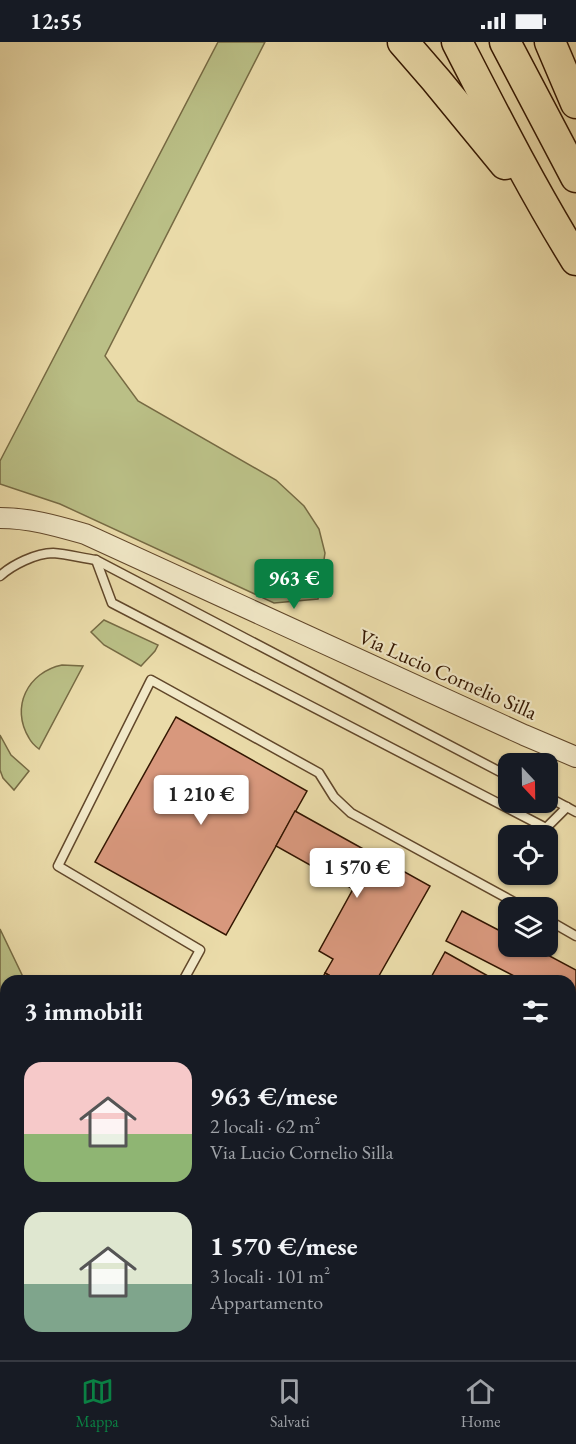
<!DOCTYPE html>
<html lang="it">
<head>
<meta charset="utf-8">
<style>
	body { margin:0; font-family:"EB Garamond",serif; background:#20242c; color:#f1f3f6; height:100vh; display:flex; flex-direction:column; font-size:22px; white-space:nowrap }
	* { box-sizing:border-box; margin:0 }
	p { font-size:20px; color:#9ea1a6 }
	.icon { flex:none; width:33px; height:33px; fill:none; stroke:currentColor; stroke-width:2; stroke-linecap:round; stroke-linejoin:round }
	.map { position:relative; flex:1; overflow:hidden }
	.details { position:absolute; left:0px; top:933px; width:576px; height:386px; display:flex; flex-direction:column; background:#171b24; border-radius:18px 18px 0 0; box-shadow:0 2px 4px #0004 }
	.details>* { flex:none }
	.needle { width:39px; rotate:158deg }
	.tools { position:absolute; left:498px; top:711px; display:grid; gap:12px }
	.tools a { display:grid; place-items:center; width:60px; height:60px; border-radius:12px; background:#171b24; box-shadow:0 2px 4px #0004; font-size:30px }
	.price { position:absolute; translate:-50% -51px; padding:0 14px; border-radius:6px; background:#fff; color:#222; font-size:20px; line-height:39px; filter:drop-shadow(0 2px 3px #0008) }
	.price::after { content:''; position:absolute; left:50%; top:36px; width:18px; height:14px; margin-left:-9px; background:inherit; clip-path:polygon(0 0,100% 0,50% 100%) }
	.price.on { background:#0b8043; color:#fff }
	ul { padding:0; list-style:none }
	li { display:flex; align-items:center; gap:18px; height:150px; padding:0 24px }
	li span { display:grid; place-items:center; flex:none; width:168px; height:120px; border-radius:18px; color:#555 }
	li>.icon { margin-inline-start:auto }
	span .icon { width:72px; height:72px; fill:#fffc; stroke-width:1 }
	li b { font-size:26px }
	h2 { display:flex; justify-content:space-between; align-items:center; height:72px; padding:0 24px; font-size:26px }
	.status { display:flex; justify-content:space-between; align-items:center; height:42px; padding:0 30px; background:#171b24; direction:ltr }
	.status svg { height:16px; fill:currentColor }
	.dock { display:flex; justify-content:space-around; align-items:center; height:84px; border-top:2px solid #363941; background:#171b24; font-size:16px; color:#9ea1a6 }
	.dock a { display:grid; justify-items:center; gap:3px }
	.dock .on { color:#0b8043 }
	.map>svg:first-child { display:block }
	.green { fill:#babf86; stroke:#766a43; stroke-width:1.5 }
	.building { fill:#d8987d; stroke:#331600; stroke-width:1.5 }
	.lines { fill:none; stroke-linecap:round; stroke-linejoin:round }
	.service-casing { stroke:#61472a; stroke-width:11 }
	.tertiary-casing { stroke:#61472a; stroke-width:22 }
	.motorway-casing { stroke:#331600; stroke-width:33 }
	.service { stroke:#f1e8c7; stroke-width:8 }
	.tertiary { stroke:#f1e8c7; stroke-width:20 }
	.motorway { stroke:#eadba9; stroke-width:30 }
	.labels { text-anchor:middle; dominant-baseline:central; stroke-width:4.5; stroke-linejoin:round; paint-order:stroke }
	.street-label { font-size:21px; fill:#331600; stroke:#f1e8c7 }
</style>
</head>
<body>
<div class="status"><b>12:55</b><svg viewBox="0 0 49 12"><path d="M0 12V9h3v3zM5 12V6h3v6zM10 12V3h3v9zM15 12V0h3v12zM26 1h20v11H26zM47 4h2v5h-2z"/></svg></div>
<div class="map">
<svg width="576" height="1318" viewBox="0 0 576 1318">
	<rect width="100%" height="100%" fill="#eadba9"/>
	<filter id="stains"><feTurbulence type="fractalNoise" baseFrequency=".00333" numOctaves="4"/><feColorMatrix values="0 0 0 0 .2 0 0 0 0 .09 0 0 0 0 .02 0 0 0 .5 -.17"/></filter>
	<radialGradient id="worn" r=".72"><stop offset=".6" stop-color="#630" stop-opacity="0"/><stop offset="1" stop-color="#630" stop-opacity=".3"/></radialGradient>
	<g class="green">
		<path d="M218,0h47l-160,314 33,45 138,79 28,26 15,23 6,24 -7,46 -44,4 -214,-99 -60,-20v-23z"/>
		<path d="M104,578l54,25 -3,6 -14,15 -37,-21 -13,-13z"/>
		<path d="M62,623l21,1 -44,83c-4,-3 -8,-7 -10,-11 -19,-31 -1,-66 33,-73z"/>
		<path d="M0,693l11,20 18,16 -15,19 -11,-12 -3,-8z"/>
		<path d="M0,887l25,52h-19v373h197l2,6h-205z"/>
		<path d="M570,1117l6,3v31l-6,2z"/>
	</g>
	<g class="building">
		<path d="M176,675l131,74 -81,144 -131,-73z"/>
		<path d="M295,769l135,75 -54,95h-37l-14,-8 8,-14 -14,-8 34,-62 -77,-43z"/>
		<path d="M462,869l46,24v11h23l45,24v38l-6,-3v-24h-46l-78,-40z"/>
		<path d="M445,910l52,29h-68z"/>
		<path d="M325,931l14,8h-18z"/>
		<path d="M576,983v137l-6,-3v-122z"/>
		<path d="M386,1312h80l-3,6h-80z"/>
	</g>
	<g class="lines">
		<defs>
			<g id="service">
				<path d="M96,518l16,43 434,225 21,-21"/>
				<path d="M0,534c12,-11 36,-23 53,-23 14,1 29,5 43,7l412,216"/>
				<path d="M548,755l28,15"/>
				<path d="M548,878l28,16"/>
				<path d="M183,939l17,-31 -142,-84 93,-186 168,93 15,24 17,16 174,95"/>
				<path d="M570,1165l6,-2"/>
				<path d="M342,1316l2,-4"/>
				<path d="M480,1318l3,-6"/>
			</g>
			<path id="tertiary" d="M0,476c30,0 57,8 85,16l439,201 52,22"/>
			<g id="motorway">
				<path d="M403,0l33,38 69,84"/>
				<path d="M457,0c38,74 75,147 119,218"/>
				<path d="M505,0l71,135"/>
				<path d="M550,0l26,61"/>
			</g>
		</defs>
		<use href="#service" class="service-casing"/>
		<use href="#tertiary" class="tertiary-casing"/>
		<use href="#motorway" class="motorway-casing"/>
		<use href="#service" class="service"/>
		<use href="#tertiary" class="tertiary"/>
		<use href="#motorway" class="motorway"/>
	</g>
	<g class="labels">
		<g class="street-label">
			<text transform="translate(448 632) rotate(24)">Via Lucio Cornelio Silla</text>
		</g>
	</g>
	<rect width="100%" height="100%" filter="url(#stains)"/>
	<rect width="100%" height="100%" fill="url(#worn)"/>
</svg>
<div class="tools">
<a><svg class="needle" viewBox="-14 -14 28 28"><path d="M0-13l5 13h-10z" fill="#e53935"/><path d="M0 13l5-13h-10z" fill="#9ea1a6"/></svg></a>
<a><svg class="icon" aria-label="locate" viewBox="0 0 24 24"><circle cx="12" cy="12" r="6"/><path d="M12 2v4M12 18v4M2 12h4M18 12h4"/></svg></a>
<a><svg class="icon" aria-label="layers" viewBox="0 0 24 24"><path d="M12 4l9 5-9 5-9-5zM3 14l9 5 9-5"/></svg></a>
</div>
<b class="price on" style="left:294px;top:568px">963 €</b>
<b class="price" style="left:201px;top:784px">1 210 €</b>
<b class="price" style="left:357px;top:857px">1 570 €</b>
<section class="details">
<h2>3 immobili<svg class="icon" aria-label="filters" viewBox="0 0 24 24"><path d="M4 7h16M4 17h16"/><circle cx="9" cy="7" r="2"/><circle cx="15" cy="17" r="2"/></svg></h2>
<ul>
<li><span style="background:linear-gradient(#f6c9c9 60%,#8fb573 0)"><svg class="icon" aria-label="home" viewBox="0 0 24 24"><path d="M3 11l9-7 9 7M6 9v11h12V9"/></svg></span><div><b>963 €/mese</b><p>2 locali · 62 m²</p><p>Via Lucio Cornelio Silla</p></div></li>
<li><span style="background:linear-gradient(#dfe7d0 60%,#7fa58c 0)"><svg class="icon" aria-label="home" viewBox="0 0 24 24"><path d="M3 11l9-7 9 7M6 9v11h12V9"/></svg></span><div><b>1 570 €/mese</b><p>3 locali · 101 m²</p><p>Appartamento</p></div></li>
</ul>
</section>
</div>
<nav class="dock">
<a class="on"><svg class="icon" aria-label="map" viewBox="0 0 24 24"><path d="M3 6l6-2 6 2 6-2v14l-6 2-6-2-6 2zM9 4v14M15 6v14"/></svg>Mappa</a>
<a><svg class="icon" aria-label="saved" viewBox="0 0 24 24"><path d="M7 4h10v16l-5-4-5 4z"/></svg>Salvati</a>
<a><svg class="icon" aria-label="home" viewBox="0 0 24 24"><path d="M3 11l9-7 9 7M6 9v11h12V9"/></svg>Home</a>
</nav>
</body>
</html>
